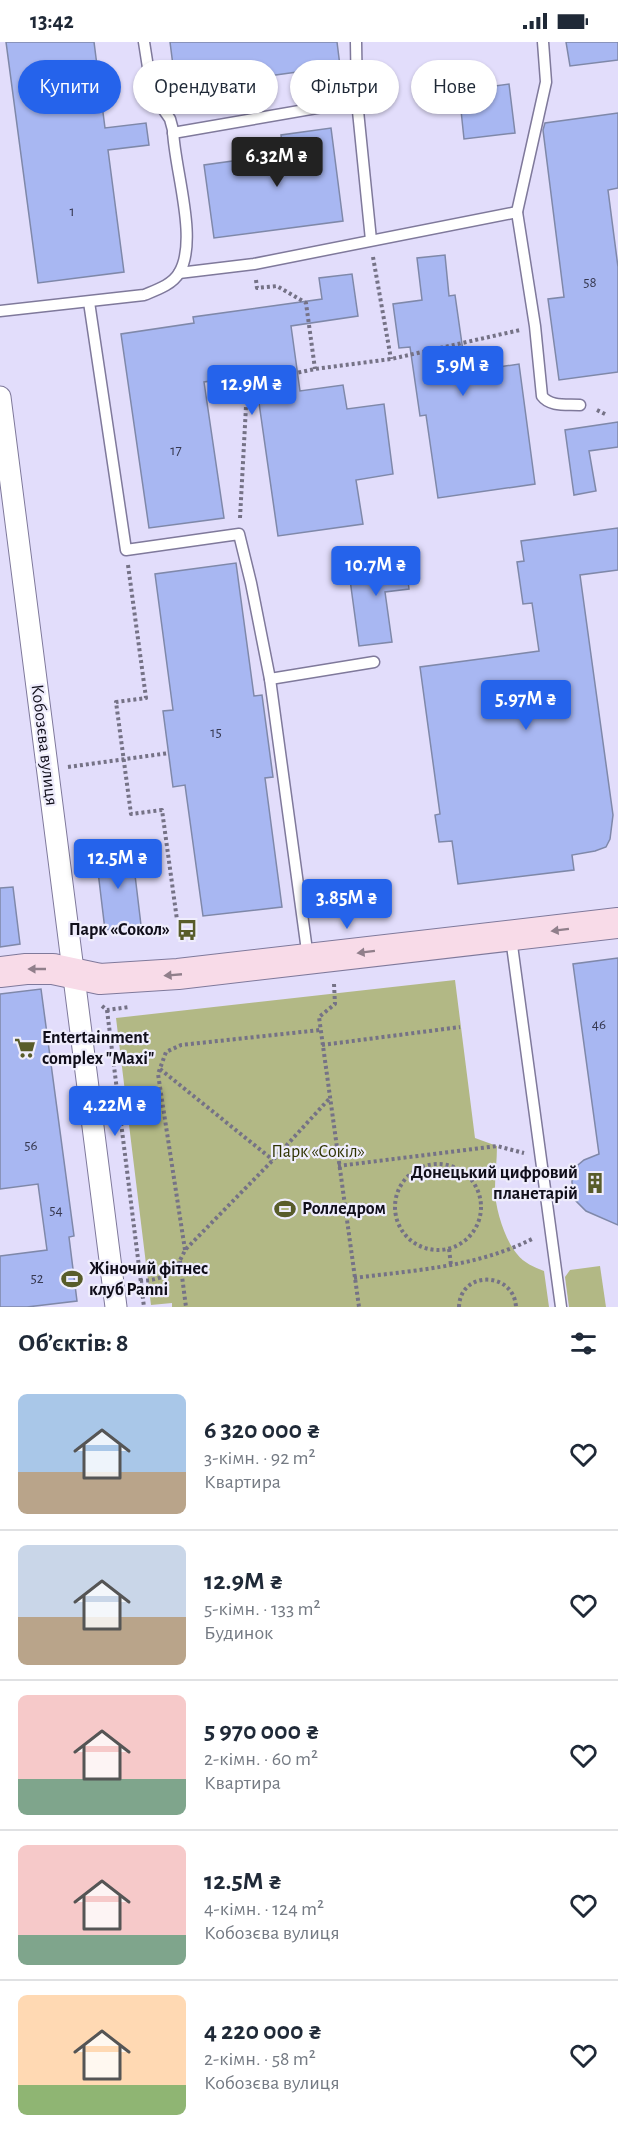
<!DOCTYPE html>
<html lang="uk">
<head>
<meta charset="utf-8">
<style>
	body { margin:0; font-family:"Alegreya Sans",sans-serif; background:#f2f2f3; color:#1f2937; height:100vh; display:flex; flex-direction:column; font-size:22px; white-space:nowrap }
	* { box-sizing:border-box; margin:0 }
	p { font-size:20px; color:#747a83 }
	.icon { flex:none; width:33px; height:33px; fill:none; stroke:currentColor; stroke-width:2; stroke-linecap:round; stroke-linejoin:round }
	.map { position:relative; height:1265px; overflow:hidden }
	.drawer { display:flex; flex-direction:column; background:#fff; flex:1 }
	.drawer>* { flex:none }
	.top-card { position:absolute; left:18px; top:18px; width:582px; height:54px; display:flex; gap:12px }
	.price { position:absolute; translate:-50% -51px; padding:0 14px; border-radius:6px; background:#2563eb; color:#fff; font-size:20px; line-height:39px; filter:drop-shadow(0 2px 3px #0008) }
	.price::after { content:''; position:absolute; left:50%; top:36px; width:18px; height:14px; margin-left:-9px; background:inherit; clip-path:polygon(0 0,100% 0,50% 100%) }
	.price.selected { background:#222; color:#fff }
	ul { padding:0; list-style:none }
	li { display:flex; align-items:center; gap:18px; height:150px; padding:0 18px }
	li+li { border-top:2px solid #e0e1e3 }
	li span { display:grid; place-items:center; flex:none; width:168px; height:120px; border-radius:9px; color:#555 }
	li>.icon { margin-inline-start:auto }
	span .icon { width:72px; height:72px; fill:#fffc; stroke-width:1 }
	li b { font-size:26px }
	h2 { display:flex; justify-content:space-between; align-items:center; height:72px; padding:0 18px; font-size:26px }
	.chip { padding:0 21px; border-radius:27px; background:#fff; box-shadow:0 2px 4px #0004; font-size:21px; line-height:54px }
	.chip.selected { background:#2563eb; color:#fff }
	.status { display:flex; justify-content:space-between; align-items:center; height:42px; padding:0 30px; background:#fff; direction:ltr }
	.status svg { height:16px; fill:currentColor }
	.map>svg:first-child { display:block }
	.green { fill:#b2b885 }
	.building { fill:#a8b7f2; stroke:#7f88a9; stroke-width:1.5 }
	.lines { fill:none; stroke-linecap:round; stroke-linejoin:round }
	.lane-casing { stroke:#7f799b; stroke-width:13 }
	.street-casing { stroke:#7f799b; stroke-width:23 }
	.secondary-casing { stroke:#7f799b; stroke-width:32 }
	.path { stroke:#757286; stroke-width:4; stroke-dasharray:3 3; stroke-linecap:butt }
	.lane { stroke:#fff; stroke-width:10 }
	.street { stroke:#fff; stroke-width:21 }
	.secondary { stroke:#f8dbe8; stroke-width:30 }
	.oneway { fill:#907f8b }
	.labels { text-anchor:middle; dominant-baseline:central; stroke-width:4.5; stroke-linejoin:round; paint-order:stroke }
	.number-label { font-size:15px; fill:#363850 }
	.street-label { font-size:18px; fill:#100e1a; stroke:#efedfc }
	.poi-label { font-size:18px; font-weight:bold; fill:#100e1a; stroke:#efedfc; text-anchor:start }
	.park-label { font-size:18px; fill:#2f3300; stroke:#efedfc }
</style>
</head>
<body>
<div class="status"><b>13:42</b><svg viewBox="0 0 49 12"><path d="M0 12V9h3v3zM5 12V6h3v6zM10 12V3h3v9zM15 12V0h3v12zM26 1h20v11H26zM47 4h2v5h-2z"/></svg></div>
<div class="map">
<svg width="618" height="1265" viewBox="0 0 618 1265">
	<rect width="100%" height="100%" fill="#e2ddfb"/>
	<g class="green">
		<path d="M455,938l20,158 22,8c0,14 -2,28 -2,42 -1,17 10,53 22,66 7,9 17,13 27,17l5,36h-377v-4l-21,2 -35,-287z"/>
		<path d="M600,1224l6,41h-37l-4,-30 5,-7z"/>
	</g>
	<g class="building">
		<path d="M6,0h88l11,86 41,-5 3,22 -41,5 16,122 -86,11z"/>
		<path d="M170,0h167l3,24 -164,23z"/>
		<path d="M566,0h52v18l-48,6z"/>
		<path d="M509,42l6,49 -51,6 -5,-48z"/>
		<path d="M618,71v75l-10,2 10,77v105l-59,8 -11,-81 16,-2 -21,-167 2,-7z"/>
		<path d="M331,86l12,93 -129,17 -10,-73 79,-11 -2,-19z"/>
		<path d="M445,213l4,41 6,-1 11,77 53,-8 16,120 -97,14 -12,-83 -6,1 -10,-69 -11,1 -6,-44 29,-4 -5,-42z"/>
		<path d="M352,232l6,42 -67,10 9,65 43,-6 4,24 37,-5 9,70 -37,6 7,44 -85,12 -23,-161 -51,7 20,136 -75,10 -28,-194 73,-11 -1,-6 129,-18 -3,-21z"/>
		<path d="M618,380v25l-29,4 7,40 -22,4 -9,-65z"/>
		<path d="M618,486v42l-38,5 33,240 -3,24 -4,8 -11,4 -23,4 2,15 -116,14 -6,-43 -13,1 -4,-27 5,-1 -20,-147 119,-16 -7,-48 -9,1 -6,-42 7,-1 -3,-20z"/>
		<path d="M405,515l4,32 -24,3 7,50 -33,4 -11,-81z"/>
		<path d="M236,521l18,133 8,-1 11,82 -8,1 17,129 -79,9 -18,-131 -12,2 -10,-76 10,-1 -18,-136z"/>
		<path d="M132,808l9,75 -36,5 -9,-75z"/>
		<path d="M13,845l7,57 -20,3v-59z"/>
		<path d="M618,916v267l-32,-14 -10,-10 -4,-13v-9l6,-14 6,-5 15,-6 -26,-190z"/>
		<path d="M41,947l33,247 -5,1 8,64 -50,6h-27v-51l47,-6 -9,-66 -38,5v-195z"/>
	</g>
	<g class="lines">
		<defs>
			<g id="lane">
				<path d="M356,0l1,59"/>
				<path d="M173,91l184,-32 14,139"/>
				<path d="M517,170l18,114 7,70c8,11 25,8 38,9"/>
				<path d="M179,231l75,-9 263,-52 29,-130 -3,-40"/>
				<path d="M89,260l37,248 113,-16 12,49 19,96 104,-17"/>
				<path d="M0,269l144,-16c12,-5 28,-10 35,-22 20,-33 -5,-105 -6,-143l-3,-11 -18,-26 -8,-51"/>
				<path d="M270,637l38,279"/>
				<path d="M511,896l50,369"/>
			</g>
			<path id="street" d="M0,355l116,910"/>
			<path id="secondary" d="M0,930l26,-3h27l47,10 78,-5 440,-51"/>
		</defs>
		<use href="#lane" class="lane-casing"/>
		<use href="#street" class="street-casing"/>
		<use href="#secondary" class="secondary-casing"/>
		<g class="path">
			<path d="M373,215l18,102"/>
			<path d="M256,238l1,8 20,-2 29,17 9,66"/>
			<path d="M597,368l10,5"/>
			<path d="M240,476l7,-130 2,-5 66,-14 76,-10 129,-29"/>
			<path d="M128,523l18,133 -30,4 15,112 31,-4 15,110"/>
			<path d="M68,725l101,-14"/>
			<path d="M334,942l1,20 -16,13 40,290"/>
			<path d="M102,964l5,4 22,-3"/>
			<path d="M107,968l37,297"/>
			<path d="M322,1003l138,-18"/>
			<path d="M160,1027l113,91"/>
			<circle cx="438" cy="1165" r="43"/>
			<path d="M338,1124l159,-20 27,7"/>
			<path d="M449,1207l2,16"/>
			<path d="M185,1208l-27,-176 8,-22 15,-7 139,-15"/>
			<path d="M180,1219l6,46"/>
			<path d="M354,1236c62,-8 124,-11 180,-40"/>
			<path d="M140,1239c24,-1 35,-8 45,-31l88,-90 56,-61"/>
			<path d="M459,1265c1,-37 55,-36 57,0"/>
		</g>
		<use href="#lane" class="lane"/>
		<use href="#street" class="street"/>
		<use href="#secondary" class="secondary"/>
	</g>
	<defs><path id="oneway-solid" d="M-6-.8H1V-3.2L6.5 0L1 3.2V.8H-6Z" transform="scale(1.5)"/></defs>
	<g class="oneway">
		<use href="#oneway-solid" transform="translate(560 888) rotate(173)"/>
		<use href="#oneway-solid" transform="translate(366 910) rotate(173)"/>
		<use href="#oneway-solid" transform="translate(37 927) rotate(-180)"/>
		<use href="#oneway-solid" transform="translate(173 933) rotate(175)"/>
	</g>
	<defs>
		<symbol id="bus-bare" viewBox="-9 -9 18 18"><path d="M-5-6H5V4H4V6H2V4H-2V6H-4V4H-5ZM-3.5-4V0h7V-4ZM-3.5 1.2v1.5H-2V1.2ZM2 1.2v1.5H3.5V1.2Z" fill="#585c2a" stroke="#efedfc" stroke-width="2.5" paint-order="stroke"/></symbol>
		<symbol id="supermarket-bare" viewBox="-9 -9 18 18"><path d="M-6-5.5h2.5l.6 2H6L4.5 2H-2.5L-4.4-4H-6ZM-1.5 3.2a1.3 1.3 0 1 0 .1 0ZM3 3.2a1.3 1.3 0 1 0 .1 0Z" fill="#585c2a" stroke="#efedfc" stroke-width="2.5" paint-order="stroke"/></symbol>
		<symbol id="building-bare" viewBox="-9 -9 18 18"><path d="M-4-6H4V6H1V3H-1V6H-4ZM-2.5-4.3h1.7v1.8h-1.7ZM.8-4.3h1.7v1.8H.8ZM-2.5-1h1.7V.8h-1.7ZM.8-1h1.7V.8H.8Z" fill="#585c2a" stroke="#efedfc" stroke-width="2.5" paint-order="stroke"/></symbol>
		<symbol id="stadium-bare" viewBox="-9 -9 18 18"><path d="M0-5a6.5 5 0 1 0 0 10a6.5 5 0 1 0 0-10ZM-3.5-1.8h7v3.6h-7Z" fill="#585c2a" stroke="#efedfc" stroke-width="2.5" paint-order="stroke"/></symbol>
	</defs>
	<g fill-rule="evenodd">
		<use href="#bus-bare" x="172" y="873" width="30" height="30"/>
		<use href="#supermarket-bare" x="10" y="991" width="30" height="30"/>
		<use href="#building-bare" x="580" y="1126" width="30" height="30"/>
		<use href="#stadium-bare" x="270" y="1152" width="30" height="30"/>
		<use href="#stadium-bare" x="57" y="1222" width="30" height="30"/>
	</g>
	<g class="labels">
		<g class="number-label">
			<text x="72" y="169">1</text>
			<text x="590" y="240">58</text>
			<text x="176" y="408">17</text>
			<text x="216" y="690">15</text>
			<text x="599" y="982">46</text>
			<text x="31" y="1103">56</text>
			<text x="56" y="1168">54</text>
			<text x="37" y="1236">52</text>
		</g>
		<g class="street-label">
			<text transform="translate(44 703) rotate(83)">Кобозєва вулиця</text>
		</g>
		<g class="poi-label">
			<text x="170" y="888" text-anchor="end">Парк «Сокол»</text>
			<text x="42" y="996">Entertainment<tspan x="42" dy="21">complex "Maxi"</tspan></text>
			<text x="578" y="1131" text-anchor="end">Донецький цифровий<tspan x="578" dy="21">планетарій</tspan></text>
			<text x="302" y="1167">Ролледром</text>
			<text x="89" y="1227">Жіночий фітнес<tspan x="89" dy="21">клуб Panni</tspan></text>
		</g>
		<g class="park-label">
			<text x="318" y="1110">Парк «Сокіл»</text>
		</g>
	</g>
</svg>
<b class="price selected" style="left:277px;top:146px">6.32M ₴</b>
<b class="price" style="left:463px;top:355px">5.9M ₴</b>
<b class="price" style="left:252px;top:374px">12.9M ₴</b>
<b class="price" style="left:376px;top:555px">10.7M ₴</b>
<b class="price" style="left:526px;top:689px">5.97M ₴</b>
<b class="price" style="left:118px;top:848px">12.5M ₴</b>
<b class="price" style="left:347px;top:888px">3.85M ₴</b>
<b class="price" style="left:115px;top:1095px">4.22M ₴</b>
<div class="top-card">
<a class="chip selected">Купити</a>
<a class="chip">Орендувати</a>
<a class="chip">Фільтри</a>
<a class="chip">Нове</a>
</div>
</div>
<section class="drawer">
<h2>Об’єктів: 8<svg class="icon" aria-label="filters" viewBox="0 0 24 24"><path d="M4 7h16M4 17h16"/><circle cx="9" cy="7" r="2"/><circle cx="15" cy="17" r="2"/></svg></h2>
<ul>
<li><span style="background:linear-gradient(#a9c7e8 65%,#b9a48a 0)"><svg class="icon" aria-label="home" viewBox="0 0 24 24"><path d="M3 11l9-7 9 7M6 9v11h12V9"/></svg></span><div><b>6 320 000 ₴</b><p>3-кімн. · 92 m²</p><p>Квартира</p></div><svg class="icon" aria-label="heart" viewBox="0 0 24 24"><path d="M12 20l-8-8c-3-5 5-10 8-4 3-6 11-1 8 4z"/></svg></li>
<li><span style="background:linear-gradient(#c9d6e8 60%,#b9a48a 0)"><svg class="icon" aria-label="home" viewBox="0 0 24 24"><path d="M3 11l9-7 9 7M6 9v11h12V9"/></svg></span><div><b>12.9M ₴</b><p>5-кімн. · 133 m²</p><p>Будинок</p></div><svg class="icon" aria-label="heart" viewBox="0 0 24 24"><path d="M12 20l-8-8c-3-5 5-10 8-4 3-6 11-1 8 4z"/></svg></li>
<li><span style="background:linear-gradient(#f6c9c9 70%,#7fa58c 0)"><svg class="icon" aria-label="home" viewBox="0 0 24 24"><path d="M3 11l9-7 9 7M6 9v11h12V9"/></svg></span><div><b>5 970 000 ₴</b><p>2-кімн. · 60 m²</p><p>Квартира</p></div><svg class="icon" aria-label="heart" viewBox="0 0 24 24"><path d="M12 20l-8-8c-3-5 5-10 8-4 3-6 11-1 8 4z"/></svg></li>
<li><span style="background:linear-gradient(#f6c9c9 75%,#7fa58c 0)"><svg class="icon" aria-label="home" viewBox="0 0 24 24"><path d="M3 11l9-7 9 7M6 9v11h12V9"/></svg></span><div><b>12.5M ₴</b><p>4-кімн. · 124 m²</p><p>Кобозєва вулиця</p></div><svg class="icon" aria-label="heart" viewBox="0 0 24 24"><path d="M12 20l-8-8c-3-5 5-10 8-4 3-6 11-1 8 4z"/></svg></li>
<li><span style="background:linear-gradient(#ffd9b3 75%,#8fb573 0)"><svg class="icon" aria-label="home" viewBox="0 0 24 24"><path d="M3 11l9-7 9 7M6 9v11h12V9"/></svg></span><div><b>4 220 000 ₴</b><p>2-кімн. · 58 m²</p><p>Кобозєва вулиця</p></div><svg class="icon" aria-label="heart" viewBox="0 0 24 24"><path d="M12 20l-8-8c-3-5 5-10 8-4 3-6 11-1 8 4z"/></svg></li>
</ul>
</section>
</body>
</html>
